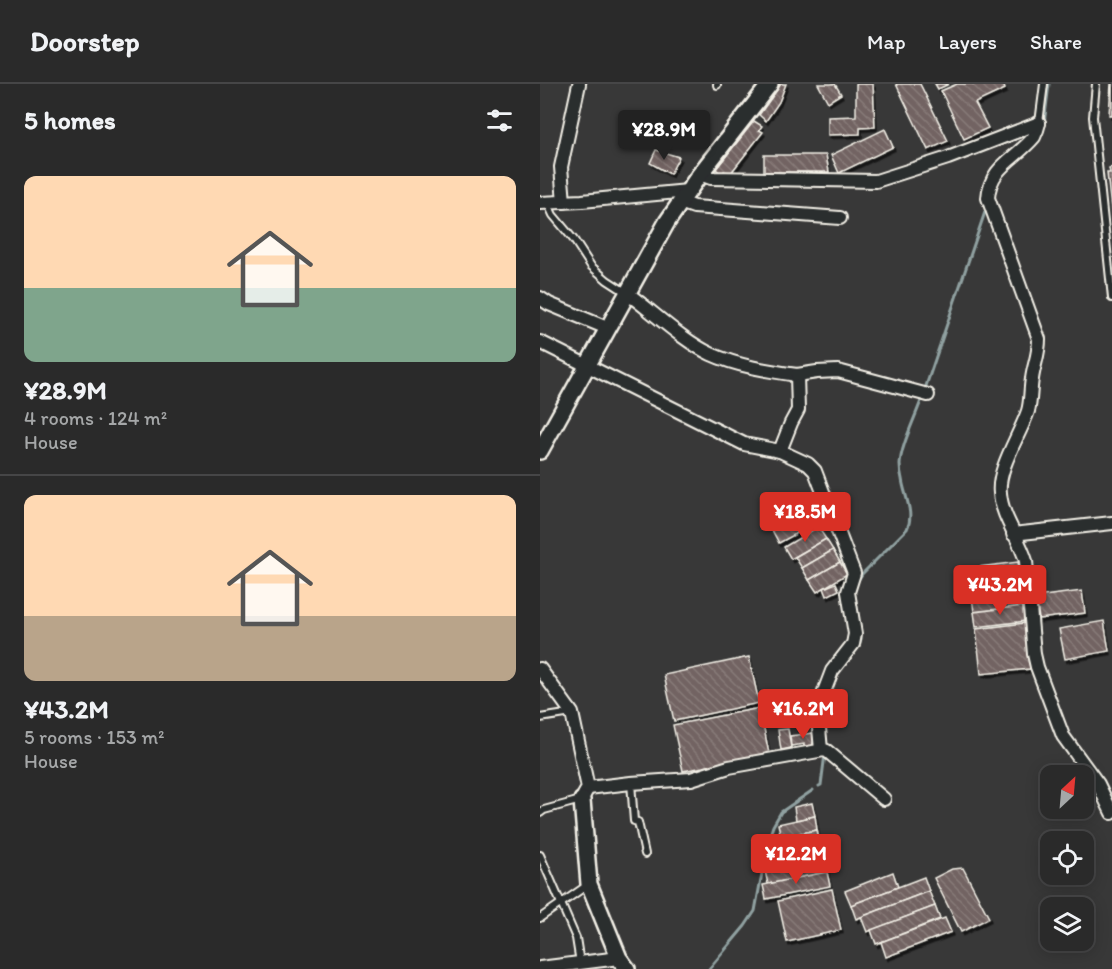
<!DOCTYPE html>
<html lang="en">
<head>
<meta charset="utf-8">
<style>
	body { margin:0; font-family:Itim,sans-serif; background:#323232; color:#f1f3f6; height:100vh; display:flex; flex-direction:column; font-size:22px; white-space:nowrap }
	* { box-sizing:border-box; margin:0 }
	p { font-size:20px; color:#a5a7a8 }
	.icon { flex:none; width:33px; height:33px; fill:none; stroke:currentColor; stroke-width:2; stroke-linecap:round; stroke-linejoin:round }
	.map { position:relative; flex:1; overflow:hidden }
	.panel { display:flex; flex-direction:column; background:#2a2a2a; width:540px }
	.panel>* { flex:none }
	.needle { width:39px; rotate:26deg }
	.buttons { position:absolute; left:500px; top:681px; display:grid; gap:12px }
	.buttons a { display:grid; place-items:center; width:54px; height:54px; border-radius:12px; background:#2a2a2a; box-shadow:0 3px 15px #0003,0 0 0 2px #464647; font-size:30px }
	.price { position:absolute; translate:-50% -51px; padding:0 14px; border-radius:6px; background:#d93025; color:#fff; font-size:20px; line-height:39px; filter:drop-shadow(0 2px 3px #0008) }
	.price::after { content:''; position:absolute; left:50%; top:36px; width:18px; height:14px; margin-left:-9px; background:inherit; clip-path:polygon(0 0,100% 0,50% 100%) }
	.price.current { background:#222; color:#fff }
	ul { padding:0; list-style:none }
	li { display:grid; align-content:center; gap:12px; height:318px; padding:0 24px }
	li+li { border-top:2px solid #464647 }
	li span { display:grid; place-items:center; height:186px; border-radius:12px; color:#555 }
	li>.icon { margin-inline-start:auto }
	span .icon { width:108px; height:108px; fill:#fffc; stroke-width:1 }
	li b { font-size:26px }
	h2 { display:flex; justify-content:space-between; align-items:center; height:72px; padding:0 24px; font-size:26px }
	header { display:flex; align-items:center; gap:36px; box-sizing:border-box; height:84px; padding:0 30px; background:#2a2a2a; border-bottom:2px solid #464647 }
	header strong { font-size:28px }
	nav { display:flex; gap:33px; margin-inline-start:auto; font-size:21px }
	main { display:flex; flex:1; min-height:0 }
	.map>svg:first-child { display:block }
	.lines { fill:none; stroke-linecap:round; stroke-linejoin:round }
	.stream { stroke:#90a1a1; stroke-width:3 }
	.building { fill:url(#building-back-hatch); stroke:#f4f1e8; stroke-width:1.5; filter:url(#shadow) }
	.service-casing { stroke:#f4f1e8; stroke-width:10 }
	.minor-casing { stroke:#f4f1e8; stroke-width:16 }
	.tertiary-casing { stroke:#f4f1e8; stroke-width:20 }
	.service { stroke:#2a2d2e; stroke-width:6 }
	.minor { stroke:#2a2d2e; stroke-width:12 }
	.tertiary { stroke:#2a2d2e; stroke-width:15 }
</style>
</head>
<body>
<header>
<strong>Doorstep</strong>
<nav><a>Map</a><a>Layers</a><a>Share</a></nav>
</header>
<main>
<section class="panel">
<h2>5 homes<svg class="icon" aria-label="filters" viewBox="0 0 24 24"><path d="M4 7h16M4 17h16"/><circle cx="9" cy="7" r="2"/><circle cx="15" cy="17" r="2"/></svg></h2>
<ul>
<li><span style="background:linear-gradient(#ffd9b3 60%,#7fa58c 0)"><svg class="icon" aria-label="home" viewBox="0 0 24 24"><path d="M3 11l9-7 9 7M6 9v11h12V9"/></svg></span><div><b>¥28.9M</b><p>4 rooms · 124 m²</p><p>House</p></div></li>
<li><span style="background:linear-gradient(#ffd9b3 65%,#b9a48a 0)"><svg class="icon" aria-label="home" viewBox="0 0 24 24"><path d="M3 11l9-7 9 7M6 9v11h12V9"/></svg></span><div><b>¥43.2M</b><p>5 rooms · 153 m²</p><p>House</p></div></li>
</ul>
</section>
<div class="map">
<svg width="572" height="885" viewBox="0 0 572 885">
	<defs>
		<pattern id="building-back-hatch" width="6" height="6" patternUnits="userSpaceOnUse" patternTransform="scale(1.5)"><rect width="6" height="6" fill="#726362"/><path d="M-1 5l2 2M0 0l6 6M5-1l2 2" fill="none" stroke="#877a78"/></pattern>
		<filter id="shadow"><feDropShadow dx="2" dy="3.5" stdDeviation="0" flood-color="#0009"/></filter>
	</defs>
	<rect width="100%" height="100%" fill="#383838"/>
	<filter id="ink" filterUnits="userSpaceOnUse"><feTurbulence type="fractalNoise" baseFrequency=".0167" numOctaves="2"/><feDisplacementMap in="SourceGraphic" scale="12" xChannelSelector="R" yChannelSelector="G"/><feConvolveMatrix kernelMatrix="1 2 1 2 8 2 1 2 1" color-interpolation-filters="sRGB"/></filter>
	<g filter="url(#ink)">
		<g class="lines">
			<g class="stream">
				<path d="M504,40l5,-40"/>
				<path d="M385,305l61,-180"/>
				<path d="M317,498l5,-8 45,-45c8,-16 -3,-34 -5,-50 -1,-4 -2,-10 -2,-14 0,-17 16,-49 22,-67"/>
				<path d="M318,563l3,-8 -1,-6"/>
				<path d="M279,702l2,-1 4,-31"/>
				<path d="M169,885l36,-43 10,-15 13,-70 5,-15 8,-14 32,-22"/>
			</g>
		</g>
		<g class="building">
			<path d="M241,0h5l-7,18 -13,19 -7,-6z"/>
			<path d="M278,0h17l6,10 -13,8z"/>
			<path d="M316,0h17l2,43 -15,1v6l-32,1v-18l28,-1z"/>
			<path d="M356,0h24l28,57 -20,9z"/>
			<path d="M395,0h14l-11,5z"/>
			<path d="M417,0h46l2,5 -30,14 13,25 -24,11 -23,-48z"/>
			<path d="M571,0h1v31h-3z"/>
			<path d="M214,37l8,5 -3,4 4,2 -33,42 -6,-3 -2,3 -6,-5z"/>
			<path d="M345,45l8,18 -54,26 -8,-18z"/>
			<path d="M116,66l23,7 -9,17 -20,-11z"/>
			<path d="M224,71h62l3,17h-65z"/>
			<path d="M572,83v51l-5,-45h3l-1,-5z"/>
			<path d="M280,420l7,13 -48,26 -7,-13z"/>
			<path d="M278,443l8,12 -35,20 -7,-12z"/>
			<path d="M286,455l7,11 -31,18 -7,-11z"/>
			<path d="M293,466l7,12 -31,18 -7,-12z"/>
			<path d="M300,478l7,12 -30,18 -8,-12z"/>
			<path d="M478,478l2,11 -40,5 -1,-11z"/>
			<path d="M480,491l2,16 -50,6 -2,-16z"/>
			<path d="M296,499l3,7 -12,6 -3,-8z"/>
			<path d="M482,507l2,15 -50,6 -2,-15z"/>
			<path d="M542,507l3,22 -46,6 -3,-22z"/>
			<path d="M484,522l2,15 -50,6 -2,-15z"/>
			<path d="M564,537l5,30 -44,8 -6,-30z"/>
			<path d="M485,539l5,46 -49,5 -5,-45z"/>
			<path d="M209,573l10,46 -85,18 -10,-46z"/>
			<path d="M220,624l9,46 -86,17 -10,-46z"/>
			<path d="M248,645l3,19 -10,2 -3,-20z"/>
			<path d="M273,649l2,9 -2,1 1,3 -10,1v-3l-13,2 -1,-10z"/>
			<path d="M272,719l3,13 -19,4 -2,-13z"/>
			<path d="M275,732l2,14 -36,7 -3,-13z"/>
			<path d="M277,746l3,14 -45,9 -3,-14z"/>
			<path d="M282,761l3,14 -55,12 -3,-14z"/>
			<path d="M285,775l2,13 -59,12 -3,-13z"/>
			<path d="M423,784l26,50 -28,14 -27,-54 18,-9z"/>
			<path d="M287,788l3,14 -64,13 -3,-14z"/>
			<path d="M353,788l5,15 -47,18 -6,-14z"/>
			<path d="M384,793l5,14 -73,28 -5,-14z"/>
			<path d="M292,805l9,41 -54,12 -9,-41z"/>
			<path d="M389,807l6,15 -68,26 -6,-15z"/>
			<path d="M395,822l5,13 -64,25 -5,-14z"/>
			<path d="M405,834l6,14 -65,25 -5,-15z"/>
		</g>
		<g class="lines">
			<defs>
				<g id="service">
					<path d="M556,0l-3,33 19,181"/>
					<path d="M177,1v-1"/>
					<path d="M499,39l5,-39"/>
					<path d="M8,120l5,11 21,25 17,26 16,14 20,13"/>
					<path d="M0,634l32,-5"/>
					<path d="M91,699l3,38 4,1 7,32"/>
					<path d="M0,729l4,-3 37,-10"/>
					<path d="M0,771l36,83 4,25"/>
					<path d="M0,834l49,-34"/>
				</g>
				<g id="minor">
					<path d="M499,39c-1,5 -3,10 -5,14 -18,22 -44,29 -46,61l51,141c0,16 -5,25 -7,40 -2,11 -1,22 -4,32 -8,24 -31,58 -28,82 2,25 19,44 26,68l8,93 3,13 26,69 35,48 14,29"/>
					<path d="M160,90l11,4 165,3 72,-23 91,-35"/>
					<path d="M24,118l-3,-35 18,-83"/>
					<path d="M140,118l14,5 146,11"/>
					<path d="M0,119l42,-2 106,-10"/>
					<path d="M87,209c25,18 56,48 84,61 26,12 58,17 86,21l1,35 -7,13 -11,28 28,13 7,7 39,102 -6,19 7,42 -2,10 -21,27 -8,21 -6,25 3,33"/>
					<path d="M0,214l9,6 58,24"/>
					<path d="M0,258l204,102 36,7"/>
					<path d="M257,291l20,-3 21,-1 90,24"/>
					<path d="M473,450l99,-11"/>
					<path d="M0,585l32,44 16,75 -4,7"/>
					<path d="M48,704l43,-5 60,-4 38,-12 95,-17 3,1 57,48"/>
					<path d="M0,884l79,-10"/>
				</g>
				<g id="tertiary">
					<path d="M0,367l127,-229 33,-48 70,-90"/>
					<path d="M42,716l7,84 30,74 8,11"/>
				</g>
			</defs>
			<use href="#service" class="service-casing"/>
			<use href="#minor" class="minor-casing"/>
			<use href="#tertiary" class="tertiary-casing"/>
			<use href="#service" class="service"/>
			<use href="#minor" class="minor"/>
			<use href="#tertiary" class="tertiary"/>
		</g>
	</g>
</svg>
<div class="buttons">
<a><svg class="needle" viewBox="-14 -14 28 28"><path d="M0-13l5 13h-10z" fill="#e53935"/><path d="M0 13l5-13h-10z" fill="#a5a7a8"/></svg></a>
<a><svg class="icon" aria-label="locate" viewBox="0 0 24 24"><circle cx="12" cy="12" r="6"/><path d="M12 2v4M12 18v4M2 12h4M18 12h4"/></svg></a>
<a><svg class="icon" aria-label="layers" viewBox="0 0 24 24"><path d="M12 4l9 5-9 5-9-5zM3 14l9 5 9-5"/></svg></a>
</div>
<b class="price current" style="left:124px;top:77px">¥28.9M</b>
<b class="price" style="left:265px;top:459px">¥18.5M</b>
<b class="price" style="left:460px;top:532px">¥43.2M</b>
<b class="price" style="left:263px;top:656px">¥16.2M</b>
<b class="price" style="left:256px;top:801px">¥12.2M</b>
</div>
</main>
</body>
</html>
